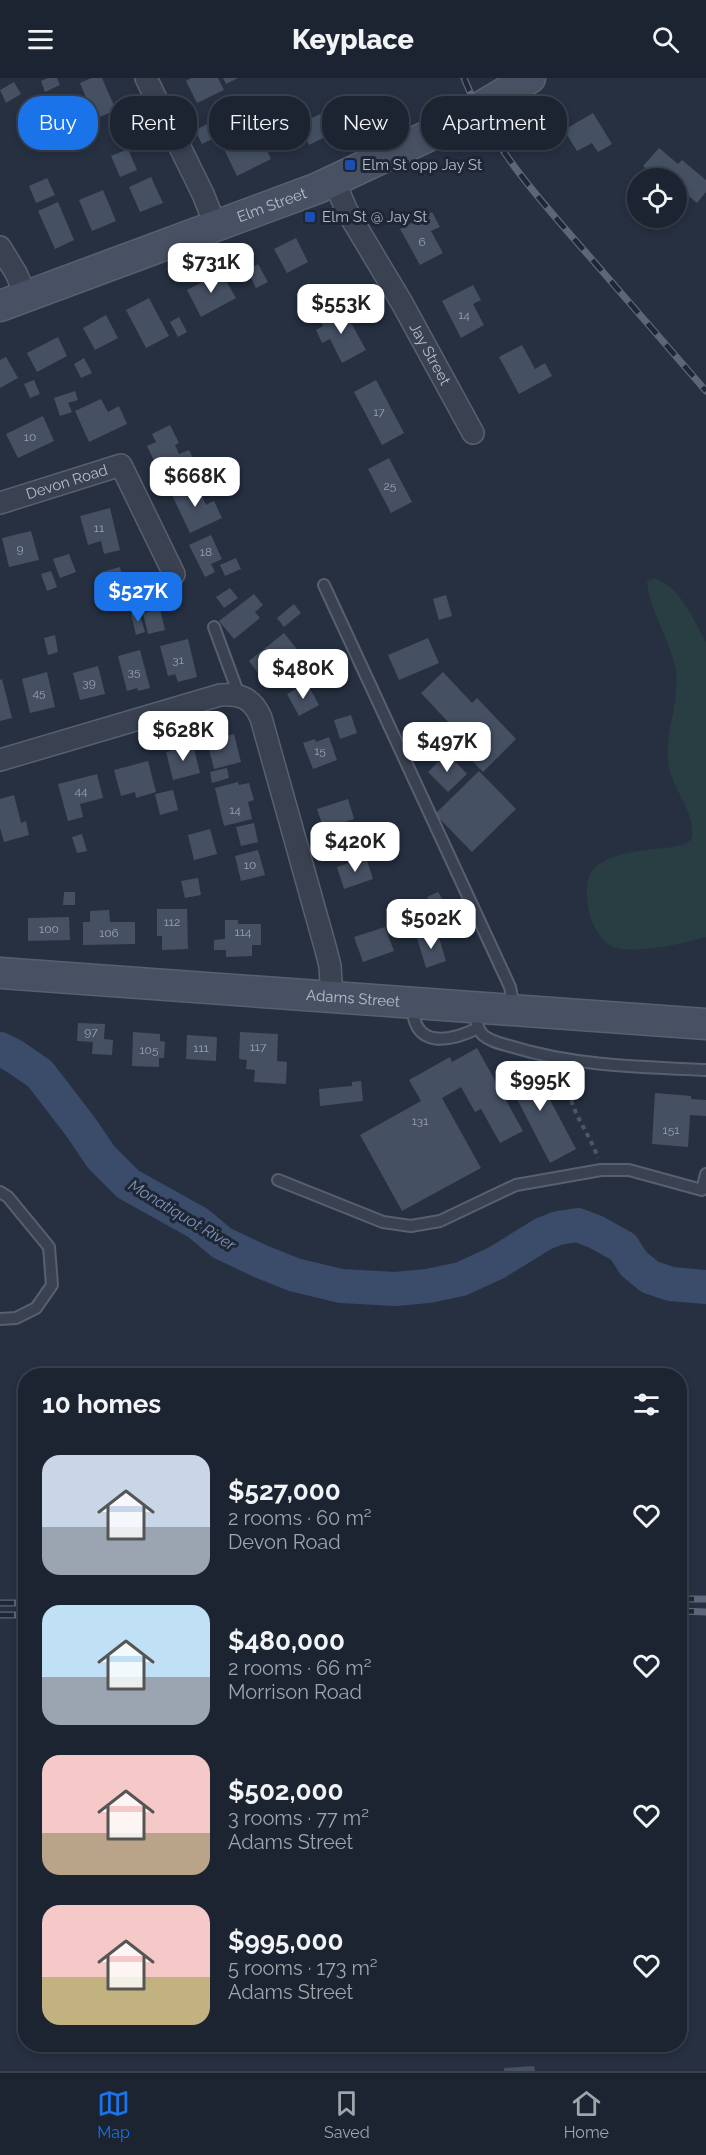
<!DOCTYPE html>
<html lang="en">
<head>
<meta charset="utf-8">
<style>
	body { margin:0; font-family:Raleway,sans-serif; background:#29303d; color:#f1f3f6; height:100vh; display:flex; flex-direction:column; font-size:22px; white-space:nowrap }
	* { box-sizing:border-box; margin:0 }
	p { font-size:20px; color:#a0a4ab }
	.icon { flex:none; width:33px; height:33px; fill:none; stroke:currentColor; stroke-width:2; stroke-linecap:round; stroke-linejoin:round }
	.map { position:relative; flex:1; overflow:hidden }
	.details { position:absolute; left:18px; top:1290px; width:669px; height:684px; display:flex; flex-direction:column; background:#1c2431; border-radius:24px; box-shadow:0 3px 9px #0003,0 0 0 2px #3a414d }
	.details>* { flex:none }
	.banner { position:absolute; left:18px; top:18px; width:670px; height:54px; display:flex; gap:12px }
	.controls { position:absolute; left:627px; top:90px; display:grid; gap:12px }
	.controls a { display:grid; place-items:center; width:60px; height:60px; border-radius:50%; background:#1c2431; box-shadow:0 3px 9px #0003,0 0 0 2px #3a414d; font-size:30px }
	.price { position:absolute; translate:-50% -51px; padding:0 14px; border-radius:12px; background:#fff; color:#222; font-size:20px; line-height:39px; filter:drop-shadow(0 2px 3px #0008) }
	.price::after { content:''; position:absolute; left:50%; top:36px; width:18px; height:14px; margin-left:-9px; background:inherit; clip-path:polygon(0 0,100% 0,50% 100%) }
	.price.current { background:#1a73e8; color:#fff }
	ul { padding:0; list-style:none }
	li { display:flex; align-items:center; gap:18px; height:150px; padding:0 24px }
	li span { display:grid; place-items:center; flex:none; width:168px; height:120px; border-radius:18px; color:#555 }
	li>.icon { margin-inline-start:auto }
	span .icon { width:72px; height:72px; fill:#fffc; stroke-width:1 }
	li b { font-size:26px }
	h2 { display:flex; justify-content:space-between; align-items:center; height:72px; padding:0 24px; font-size:26px }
	.chip { padding:0 21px; border-radius:24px; background:#1c2431; box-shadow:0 3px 9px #0003,0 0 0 2px #3a414d; font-size:21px; line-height:54px }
	.chip.current { background:#1a73e8; color:#fff }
	header { display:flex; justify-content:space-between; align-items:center; height:78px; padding:0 24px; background:#1c2431; font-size:27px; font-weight:800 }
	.tab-bar { display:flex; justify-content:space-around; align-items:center; height:84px; border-top:2px solid #3a414d; background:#1c2431; font-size:16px; color:#a0a4ab }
	.tab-bar a { display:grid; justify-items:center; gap:3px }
	.tab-bar .current { color:#1a73e8 }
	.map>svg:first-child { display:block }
	.green { fill:#283e42 }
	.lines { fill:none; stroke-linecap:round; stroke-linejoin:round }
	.river { stroke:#3b4c6a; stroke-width:34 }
	.building { fill:#455063 }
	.lane-casing { stroke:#58606e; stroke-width:14 }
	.street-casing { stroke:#58606e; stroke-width:24 }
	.secondary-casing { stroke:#58606e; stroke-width:33 }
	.path { stroke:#465b5f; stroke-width:4; stroke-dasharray:4.5 4.5; stroke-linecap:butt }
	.lane { stroke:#3a4251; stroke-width:10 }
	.street { stroke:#3a4251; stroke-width:21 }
	.secondary { stroke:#485164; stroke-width:30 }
	.rail-casing { stroke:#5c6678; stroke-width:7 }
	.rail { stroke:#1f2736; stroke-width:4.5; stroke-dasharray:14; stroke-linecap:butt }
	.transit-dot { fill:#1a4fb4; stroke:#1f2736; stroke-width:2 }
	.labels { text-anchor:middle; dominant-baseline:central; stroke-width:6; stroke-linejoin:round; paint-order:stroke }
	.number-label { font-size:12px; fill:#9aa2b1 }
	.poi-label { font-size:15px; fill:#b7becb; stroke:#1f2736; text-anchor:start }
	.street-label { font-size:15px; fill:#b7becb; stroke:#1f2736 }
	.water-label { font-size:16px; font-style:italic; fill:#7e92b2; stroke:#1f2736 }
</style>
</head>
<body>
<header><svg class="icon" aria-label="menu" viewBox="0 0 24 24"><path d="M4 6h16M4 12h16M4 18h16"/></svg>Keyplace<svg class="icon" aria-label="search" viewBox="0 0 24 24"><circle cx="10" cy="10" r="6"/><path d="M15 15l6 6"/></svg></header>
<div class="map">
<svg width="706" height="1993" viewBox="0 0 706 1993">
	<rect width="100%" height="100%" fill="#263041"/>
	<path class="green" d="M654,500c28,10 38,40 52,64v295c-20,6 -77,19 -95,9 -12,-7 -21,-26 -23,-39 -1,-11 -3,-27 4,-36 19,-23 65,-20 91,-26l8,-5c7,-24 -17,-48 -22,-72 -6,-32 11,-64 7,-96 -5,-32 -26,-59 -29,-91z"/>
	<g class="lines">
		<path class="river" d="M0,971l14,7 26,18 40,52 21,31 27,27 70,39 24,20 38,18 35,14 46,11 54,3 33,-3 33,-7 35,-16 47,-29 15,-6 20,-3 18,7 27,15 11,17 16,13 21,7 35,3"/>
	</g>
	<g class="building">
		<path d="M48,0h9l3,7 -15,7 -4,-11z"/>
		<path d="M91,0h11l14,32 -21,9 -15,-36z"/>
		<path d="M191,0h27l6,12 -27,13 -11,-22z"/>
		<path d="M223,0h15l-12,6z"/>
		<path d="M14,4l7,12 -15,9 -6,-13z"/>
		<path d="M51,31l6,13 -9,5 -7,-13z"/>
		<path d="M322,35l11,20 -24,12 -10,-21z"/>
		<path d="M593,35l19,31 -14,8 -6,-9 -15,8 -13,-21z"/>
		<path d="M216,42l7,14 -21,10 -7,-14z"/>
		<path d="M256,50l15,31 -34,17 -15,-31z"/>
		<path d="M659,70l19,16 4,-4 24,20v12l-9,11 -21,-18v-7h-18l-15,-12z"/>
		<path d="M128,71l9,21 -17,7 -9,-21z"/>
		<path d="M151,99l12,26 -23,9 -11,-25z"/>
		<path d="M47,100l8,17 -19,8 -7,-17z"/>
		<path d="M103,112l13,31 -24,10 -13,-31z"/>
		<path d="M58,124l16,38 -19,9 -17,-38z"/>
		<path d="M432,134l8,15 -9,4 12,22 -23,12 -20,-36z"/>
		<path d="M296,160l12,24 -21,11 -13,-24z"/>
		<path d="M258,186l10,18 -12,6 -9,-18z"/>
		<path d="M221,194l15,26 -35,19 -14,-27z"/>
		<path d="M473,207l8,15 -8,4 11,21 -23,13 -19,-37z"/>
		<path d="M149,220l20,38 -23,12 -20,-38z"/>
		<path d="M343,230l23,42 -24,13 -12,-24 -8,4 -6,-13 7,-4 -3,-5z"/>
		<path d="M106,237l12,23 -23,12 -12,-22z"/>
		<path d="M179,239l8,15 -9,5 -8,-15z"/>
		<path d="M58,259l9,19 -30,16 -10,-19z"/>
		<path d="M522,267l13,24 10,-6 7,13 -33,18 -20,-37z"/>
		<path d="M6,279l12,21 -18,10v-28z"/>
		<path d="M84,280l8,15 -11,5 -7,-14z"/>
		<path d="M34,302l6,14 -10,4 -6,-14z"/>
		<path d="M376,302l28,53 -22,12 -28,-53z"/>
		<path d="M75,313l3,9 -10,3 4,9 -12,4 -6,-18z"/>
		<path d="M101,321l7,13 11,-6 8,18 -38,18 -14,-31z"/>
		<path d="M43,338l11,25 -36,17 -12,-24z"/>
		<path d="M170,347l9,18 -4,2 4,9 10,-4 9,18 -33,15 -18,-37 9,-4 -4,-8z"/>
		<path d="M389,380l23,44 -21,11 -23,-44z"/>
		<path d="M195,403l11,24 8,-4 8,17 -32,15 -19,-40z"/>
		<path d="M110,430l10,42 -16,4 -3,-13 -13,4 -8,-29z"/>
		<path d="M31,453l8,29 -30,7 -7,-29z"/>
		<path d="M211,457l11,24 -11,5 4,8 -10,5 -16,-32z"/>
		<path d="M69,476l7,18 -16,6 -7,-19z"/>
		<path d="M236,480l5,11 -16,7 -5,-11z"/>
		<path d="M120,489l3,13 12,-3 6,24 -23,5 -4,-17 -8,2 -5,-19z"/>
		<path d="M51,493l6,16 -10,4 -6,-17z"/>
		<path d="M230,510l8,10 -14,10 -8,-11z"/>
		<path d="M254,516l9,11 -8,7 5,6 -26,21 -15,-18z"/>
		<path d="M446,517l6,21 -13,4 -6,-21z"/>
		<path d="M294,526l7,9 -17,14 -7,-9z"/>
		<path d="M160,531l5,21 -17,4 -5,-21z"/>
		<path d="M139,534l6,20 -9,3 -5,-21z"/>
		<path d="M284,555l16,20 -36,28 -15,-20z"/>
		<path d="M55,557l3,17 -10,3 -4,-17z"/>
		<path d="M428,560l11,25 -40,17 -11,-25z"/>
		<path d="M188,561l9,38 -19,5 -3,-8 -7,2 -8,-30z"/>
		<path d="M140,572l10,38 -12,3 -1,-3 -10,3 -9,-35z"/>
		<path d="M329,585l4,10 -17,7 -4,-10z"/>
		<path d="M98,588l7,28 -25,6 -7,-27z"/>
		<path d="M47,594l8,35 -25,6 -8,-34z"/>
		<path d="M443,594l29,31 5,-5 39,41 -33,33 -40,-41 7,-7 -29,-31z"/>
		<path d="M2,601l10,39 -12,3v-41z"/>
		<path d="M307,605l12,22 -20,11 -12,-22z"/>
		<path d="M351,637l6,18 -17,6 -6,-19z"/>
		<path d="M234,656l7,28 -27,7 -7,-28z"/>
		<path d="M329,659l8,23 -24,9 -10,-26 12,-4 1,3z"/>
		<path d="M193,667l7,28 -27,7 -7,-28z"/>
		<path d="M447,675l20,21 -19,18 -20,-20z"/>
		<path d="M148,683l8,31 -20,6 -1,-6 -14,4 -7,-26z"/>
		<path d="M227,690l2,10 -17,5 -2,-11z"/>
		<path d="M479,693l37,38 -44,43 -37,-38z"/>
		<path d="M97,696l6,24 -23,6 3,13 -15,4 -10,-37z"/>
		<path d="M238,704l1,3 10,-2 5,17 -6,2 4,17 -28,7 -9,-38z"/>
		<path d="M173,712l5,20 -18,5 -5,-21z"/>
		<path d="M14,717l7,28 5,-2 3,14 -25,7 -4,-14v-29z"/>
		<path d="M348,721l6,20 -30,10 -7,-20z"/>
		<path d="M254,745l4,19 -17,4 -5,-19z"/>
		<path d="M210,751l7,25 -23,6 -6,-25z"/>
		<path d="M82,756l5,17 -10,2 -5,-16z"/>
		<path d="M258,772l7,25 -24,6 -6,-25z"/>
		<path d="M366,779l7,22 -29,10 -7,-22z"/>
		<path d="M198,800l3,17 -16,3 -4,-17z"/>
		<path d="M64,814h11v13h-12z"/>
		<path d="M438,814l8,13 -11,6 -8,-14z"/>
		<path d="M405,825l4,12 -19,6 -4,-12z"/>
		<path d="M157,831h30l1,40 -26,1v-14h-5z"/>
		<path d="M109,832l1,12h25v22l-52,1v-23h7v-11z"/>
		<path d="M69,839l1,23 -42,1v-23z"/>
		<path d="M225,842h13v4h23v21h-9v11l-26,1v-7h-12v-10l11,-1z"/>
		<path d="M385,849l9,24 -31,11 -9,-25z"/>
		<path d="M437,853l9,30 -20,7 -9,-30z"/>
		<path d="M78,945l27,1 -1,15 9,1 -1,15 -20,-1 1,-12 -16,-1z"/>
		<path d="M133,954l27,2v7l5,1 -1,16h-5v9l-27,-1z"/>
		<path d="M240,954l38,2 -1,27 10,1 -1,22 -32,-2 1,-12 -9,-1 1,-9 -8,-1z"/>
		<path d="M187,957l30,2 -1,24 -30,-2z"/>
		<path d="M477,970l46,83 -23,12 -19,-34 -6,3 -14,-25 -19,11 39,70 -79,43 -42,-76 61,-34 -12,-21 41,-23 2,5z"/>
		<path d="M529,982l47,89 -26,14 -46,-89z"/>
		<path d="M361,1003l2,20 -43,5 -1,-17 33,-3v-4z"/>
		<path d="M655,1015l36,3v3l15,1v16l-16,-1 -2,32 -36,-3z"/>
		<path d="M534,1988l1,5h-31v-3z"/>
	</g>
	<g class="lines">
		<defs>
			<g id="lane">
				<path d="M324,507l186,402 4,21"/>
				<path d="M214,549l25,68"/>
				<path d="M413,927c-1,44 37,37 65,23"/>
				<path d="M476,931c0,9 0,19 7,26 8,7 20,9 30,12 62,19 128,20 193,23"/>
				<path d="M278,1102l105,42 28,4 29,-5 76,-36 85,-15h28l73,20 4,-16"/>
				<path d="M0,1114l8,5 41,50 3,38 -16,23 -20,10 -16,1"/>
			</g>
			<g id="street">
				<path d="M146,0l57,116 13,33"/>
				<path id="s1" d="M334,103l13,30 55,92 71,130"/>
				<path d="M0,169l16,26 10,23"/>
				<path id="s2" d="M0,425l121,-38 53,109"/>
				<path d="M0,682l220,-65c21,-2 33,4 41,23l65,232 4,16 2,32"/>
			</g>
			<g id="secondary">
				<path id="s3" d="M0,228l318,-118 125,-59 87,-51"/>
				<path id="s4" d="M0,895l706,51"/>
			</g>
		</defs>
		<use href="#lane" class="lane-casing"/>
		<use href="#street" class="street-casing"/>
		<use href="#secondary" class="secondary-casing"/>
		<path class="path" d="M568,996c-3,32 20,55 30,84"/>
		<use href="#lane" class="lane"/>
		<use href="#street" class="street"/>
		<use href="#secondary" class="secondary"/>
		<defs>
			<g id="rail">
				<path d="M464,0c27,69 77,123 125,178 39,45 78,90 117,135"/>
				<path d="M680,1521h26"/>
				<path d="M0,1525h26"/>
				<path d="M680,1533l26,1"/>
				<path d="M0,1537h26"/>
			</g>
		</defs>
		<use href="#rail" class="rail-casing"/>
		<use href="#rail" class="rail"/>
	</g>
	<g class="transit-dot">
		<rect x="344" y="81" width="12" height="12" rx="3"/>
		<rect x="304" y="133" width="12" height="12" rx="3"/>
	</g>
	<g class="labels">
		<g class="number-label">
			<text x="422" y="164">6</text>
			<text x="464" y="237">14</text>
			<text x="379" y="334">17</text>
			<text x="30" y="359">10</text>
			<text x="390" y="408">25</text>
			<text x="99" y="450">11</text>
			<text x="20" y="471">9</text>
			<text x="206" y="474">18</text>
			<text x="178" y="582">31</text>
			<text x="134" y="594">35</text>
			<text x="89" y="605">39</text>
			<text x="39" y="615">45</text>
			<text x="320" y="673">15</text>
			<text x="81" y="713">44</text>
			<text x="235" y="732">14</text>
			<text x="250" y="787">10</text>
			<text x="172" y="844">112</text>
			<text x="49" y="851">100</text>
			<text x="243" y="854">114</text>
			<text x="109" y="855">106</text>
			<text x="91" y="954">97</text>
			<text x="258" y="969">117</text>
			<text x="201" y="970">111</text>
			<text x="149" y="972">105</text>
			<text x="420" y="1043">131</text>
			<text x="671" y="1052">151</text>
		</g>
		<g class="poi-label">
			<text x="362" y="87">Elm St opp Jay St</text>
			<text x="322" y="139">Elm St @ Jay St</text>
		</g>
		<g class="street-label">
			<text stroke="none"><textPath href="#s3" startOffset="290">Elm Street</textPath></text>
			<text stroke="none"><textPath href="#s1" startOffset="198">Jay Street</textPath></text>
			<text stroke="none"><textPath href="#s2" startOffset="70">Devon Road</textPath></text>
			<text stroke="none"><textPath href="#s4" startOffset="354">Adams Street</textPath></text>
		</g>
		<g class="water-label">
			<text transform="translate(182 1137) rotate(31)">Monatiquot River</text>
		</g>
	</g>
</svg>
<div class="controls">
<a><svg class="icon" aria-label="locate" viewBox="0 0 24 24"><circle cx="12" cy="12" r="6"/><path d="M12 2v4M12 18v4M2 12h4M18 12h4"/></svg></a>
</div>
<b class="price" style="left:211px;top:216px">$731K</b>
<b class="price" style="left:341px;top:257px">$553K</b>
<b class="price" style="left:195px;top:430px">$668K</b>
<b class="price current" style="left:138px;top:545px">$527K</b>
<b class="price" style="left:303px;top:622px">$480K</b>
<b class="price" style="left:183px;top:684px">$628K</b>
<b class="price" style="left:447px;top:695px">$497K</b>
<b class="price" style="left:355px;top:795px">$420K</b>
<b class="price" style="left:431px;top:872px">$502K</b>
<b class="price" style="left:540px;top:1034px">$995K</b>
<div class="banner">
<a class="chip current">Buy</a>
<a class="chip">Rent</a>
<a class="chip">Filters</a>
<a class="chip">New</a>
<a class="chip">Apartment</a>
</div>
<section class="details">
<h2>10 homes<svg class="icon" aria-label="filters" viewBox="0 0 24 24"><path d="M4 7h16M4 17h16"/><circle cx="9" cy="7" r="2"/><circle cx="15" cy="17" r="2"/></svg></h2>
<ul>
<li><span style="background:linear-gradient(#c9d6e8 60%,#9aa5b1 0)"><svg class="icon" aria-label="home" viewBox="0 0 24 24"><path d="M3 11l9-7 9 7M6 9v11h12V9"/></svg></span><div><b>$527,000</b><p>2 rooms · 60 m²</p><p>Devon Road</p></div><svg class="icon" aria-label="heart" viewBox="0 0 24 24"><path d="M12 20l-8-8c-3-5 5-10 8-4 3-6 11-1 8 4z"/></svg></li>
<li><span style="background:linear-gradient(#bfe0f5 60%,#9aa5b1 0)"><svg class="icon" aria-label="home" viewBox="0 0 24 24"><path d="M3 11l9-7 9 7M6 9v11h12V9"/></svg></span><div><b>$480,000</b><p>2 rooms · 66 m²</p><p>Morrison Road</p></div><svg class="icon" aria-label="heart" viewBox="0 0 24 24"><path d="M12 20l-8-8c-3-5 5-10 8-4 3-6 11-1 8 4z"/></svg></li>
<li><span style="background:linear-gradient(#f6c9c9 65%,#b9a48a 0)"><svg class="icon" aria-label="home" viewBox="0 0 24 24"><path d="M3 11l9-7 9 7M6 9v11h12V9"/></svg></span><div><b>$502,000</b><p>3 rooms · 77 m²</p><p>Adams Street</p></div><svg class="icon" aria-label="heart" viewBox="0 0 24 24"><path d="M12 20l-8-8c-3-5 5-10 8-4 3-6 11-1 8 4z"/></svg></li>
<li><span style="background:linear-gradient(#f6c9c9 60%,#c2b280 0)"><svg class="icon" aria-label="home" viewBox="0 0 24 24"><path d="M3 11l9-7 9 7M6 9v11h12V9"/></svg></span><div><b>$995,000</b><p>5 rooms · 173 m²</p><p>Adams Street</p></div><svg class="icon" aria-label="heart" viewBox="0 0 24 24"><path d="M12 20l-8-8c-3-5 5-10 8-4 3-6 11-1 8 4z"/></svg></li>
</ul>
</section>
</div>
<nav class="tab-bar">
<a class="current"><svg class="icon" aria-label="map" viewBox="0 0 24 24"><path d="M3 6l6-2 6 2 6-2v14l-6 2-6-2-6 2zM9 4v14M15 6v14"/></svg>Map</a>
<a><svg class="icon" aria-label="saved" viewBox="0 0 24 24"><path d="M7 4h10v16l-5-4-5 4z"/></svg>Saved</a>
<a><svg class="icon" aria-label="home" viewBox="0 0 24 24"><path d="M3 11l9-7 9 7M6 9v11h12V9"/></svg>Home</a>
</nav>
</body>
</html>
